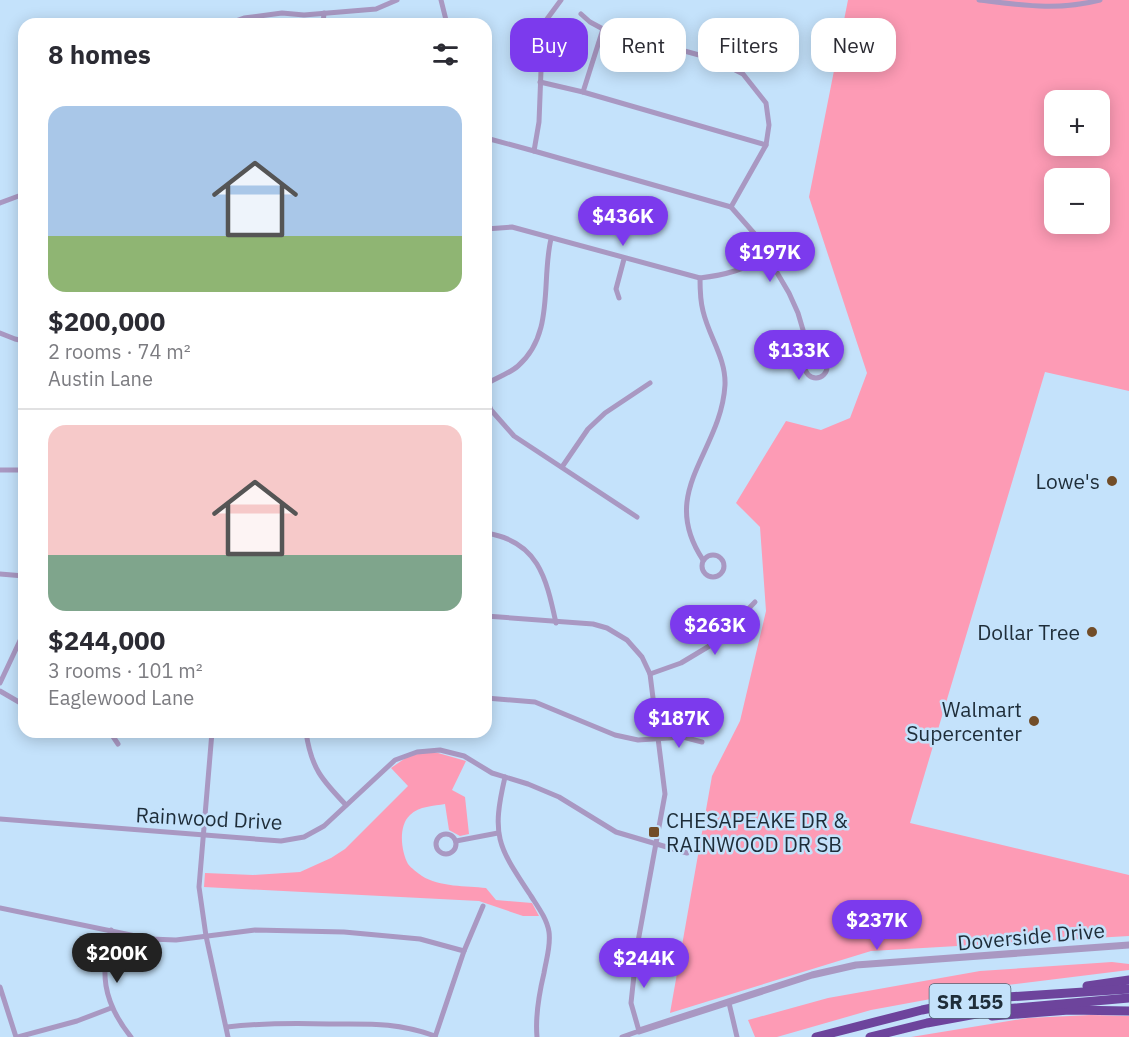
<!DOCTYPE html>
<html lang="en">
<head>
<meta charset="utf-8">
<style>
	body { margin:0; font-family:"IBM Plex Sans",sans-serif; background:#f2f2f3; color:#2b2b33; height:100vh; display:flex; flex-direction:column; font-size:22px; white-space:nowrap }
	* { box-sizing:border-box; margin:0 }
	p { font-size:20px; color:#7c7c81 }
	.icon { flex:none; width:33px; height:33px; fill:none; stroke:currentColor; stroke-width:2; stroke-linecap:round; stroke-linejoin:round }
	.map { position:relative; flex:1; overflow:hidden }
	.sheet { position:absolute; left:18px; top:18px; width:474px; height:720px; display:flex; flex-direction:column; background:#fff; border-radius:18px; box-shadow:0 3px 15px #0003 }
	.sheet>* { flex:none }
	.hud { position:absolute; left:510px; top:18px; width:528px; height:54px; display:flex; gap:12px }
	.tools { position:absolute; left:1044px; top:90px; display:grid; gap:12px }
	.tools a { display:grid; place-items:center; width:66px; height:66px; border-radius:12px; background:#fff; box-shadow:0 3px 15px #0003; font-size:30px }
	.price { position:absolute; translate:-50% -51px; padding:0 14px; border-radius:21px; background:#7c3aed; color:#fff; font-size:20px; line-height:39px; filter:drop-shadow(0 2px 3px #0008) }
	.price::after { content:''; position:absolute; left:50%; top:36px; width:18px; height:14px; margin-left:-9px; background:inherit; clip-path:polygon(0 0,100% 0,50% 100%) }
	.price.selected { background:#222; color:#fff }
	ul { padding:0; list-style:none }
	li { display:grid; align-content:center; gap:12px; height:318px; padding:0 30px }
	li+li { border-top:2px solid #e1e1e2 }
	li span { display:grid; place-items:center; height:186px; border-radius:18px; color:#555 }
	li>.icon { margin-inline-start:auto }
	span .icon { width:108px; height:108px; fill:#fffc; stroke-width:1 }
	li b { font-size:26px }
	h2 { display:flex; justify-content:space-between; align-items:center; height:72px; padding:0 30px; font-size:26px }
	.tag { padding:0 21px; border-radius:18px; background:#fff; box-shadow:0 3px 15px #0003; font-size:21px; line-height:54px }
	.tag.selected { background:#7c3aed; color:#fff }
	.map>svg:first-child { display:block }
	.green { fill:#fd9bb5; fill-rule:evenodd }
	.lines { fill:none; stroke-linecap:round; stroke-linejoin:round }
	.minor { stroke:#a998c2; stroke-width:5 }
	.tertiary { stroke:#a998c2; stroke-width:7 }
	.motorway { stroke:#6d449c; stroke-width:9 }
	.poi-dot { fill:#724d28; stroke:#c4e2fb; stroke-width:2 }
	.labels { text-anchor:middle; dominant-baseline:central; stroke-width:5; stroke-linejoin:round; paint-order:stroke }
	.shield { fill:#c4e2fb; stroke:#506373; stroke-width:1.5 }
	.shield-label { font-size:20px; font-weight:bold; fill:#1e2d39 }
	.poi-label { font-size:21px; fill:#1e2d39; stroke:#c4e2fb; text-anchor:end }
	.street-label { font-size:21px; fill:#1e2d39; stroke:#c4e2fb }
</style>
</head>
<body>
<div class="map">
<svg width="1129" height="1037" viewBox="0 0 1129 1037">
	<rect width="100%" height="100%" fill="#c4e2fb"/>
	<g class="green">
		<path d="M848,0h281v391l-84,-19 -135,451 219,52v61l-258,15 -201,62 42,-237 28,-55 26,-110 -6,-84 -24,-24 50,-82 35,9 29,-12 17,-45 -58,-176zM1054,100h46v46h-46zM1054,178h46v46h-46z"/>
		<path d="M420,753h18l28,8 -14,29 13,7 4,37 -9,2 -11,-6 -4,-26c-11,2 -26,2 -35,11 -12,11 -9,36 -2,49 3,4 10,9 14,12 17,11 45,10 64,12l10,12 36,3 7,13h-16l-44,-15 -275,-14 1,-14 48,2 47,-3 31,-14 14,-9 63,-63 -17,-18 16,-11z"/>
		<path d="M1112,962l17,2v6l-122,15 -136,25 -94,27h-22l-7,-17 80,-22 152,-27z"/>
		<path d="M1091,1015l38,1v21h-218l117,-19z"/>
	</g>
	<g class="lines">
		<g class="minor">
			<path d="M441,0l6,24"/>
			<path d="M561,0l-14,19 -5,26 -3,77 -5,29 197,56 35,-62 3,-20 -3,-22 -23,-29 -29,-15 -111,-30 -13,-7 -9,-8"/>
			<path d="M979,0c43,5 78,11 121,0"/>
			<path d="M227,24l17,-6 38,-5 22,2 72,-6 21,-9"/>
			<path d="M323,24l1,-11"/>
			<path d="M540,82l43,10 20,-63"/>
			<path d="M583,92l183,53"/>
			<path d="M486,138l48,13"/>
			<path d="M0,203l24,-9"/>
			<path d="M731,207l29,33 9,19 20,34 9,20 13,44"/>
			<path d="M486,229l26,-2 188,51c26,-3 46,-9 68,-22"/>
			<path d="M700,278c0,11 0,22 3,33 6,26 23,47 22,74 -4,68 -68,106 -22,175"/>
			<path d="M619,298l-3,-9 8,-30"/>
			<path d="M0,333l15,6 9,2"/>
			<circle cx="816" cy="367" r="11"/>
			<path d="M486,384c10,-6 24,-11 32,-18 37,-32 23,-86 33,-127"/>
			<path d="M486,398l5,12 23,26 123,81"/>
			<path d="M562,467l26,-38 17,-16 45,-30"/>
			<path d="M0,470h24"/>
			<path d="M486,533c52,8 60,44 70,90"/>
			<circle cx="713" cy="566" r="11"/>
			<path d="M0,574l24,2"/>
			<path d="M486,616l107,8 14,4 20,12 15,17 8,17 15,120 -28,153 -6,56 8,28 -17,6"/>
			<path d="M650,674l31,-11 35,-21 39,-40"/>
			<path d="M0,683l24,-51"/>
			<path d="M0,691l24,14"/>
			<path d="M486,698l49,4 80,33 23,5 45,-3 19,5"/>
			<path d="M110,732l8,12"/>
			<path d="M212,732l-13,155 7,49 22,101"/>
			<path d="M306,732c5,36 16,48 40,73"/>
			<path d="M505,777c-14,60 -7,69 26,119 7,11 16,23 18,36 2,14 -3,28 -5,41 -5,21 -9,42 -7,64"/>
			<path d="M0,819l281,22 23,-4 20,-11 71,-66 22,-8 23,-2 24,6 28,17 36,11 31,13 57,35 71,21"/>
			<circle cx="446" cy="844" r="10"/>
			<path d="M456,841l42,-8"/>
			<path d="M0,908l150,31 26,1 79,-10 89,2 76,7 44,12"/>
			<path d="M111,930c-11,42 -9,71 20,107"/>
			<path d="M0,987l16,50"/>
			<path d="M729,1003l8,34"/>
			<path d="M227,1027c34,-4 67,-4 102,-3 40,0 67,-2 106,12"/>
			<path d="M18,1037l59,-16 34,-13"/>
			<path d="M435,1037l29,-86 19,-45"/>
		</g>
		<path class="tertiary" d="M639,1031l173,-56 44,-10 273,-20"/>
		<g class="motorway">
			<path d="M1087,986l42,-6"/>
			<path d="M992,1016l77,-6 60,1"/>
			<path d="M816,1037l106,-27 55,-11 152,-10"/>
			<path d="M870,1037l57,-14 77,-14 125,-11"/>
		</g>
	</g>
	<g class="poi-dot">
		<circle cx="1112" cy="481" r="6"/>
		<circle cx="1092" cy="632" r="6"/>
		<circle cx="1034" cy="721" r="6"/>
		<rect x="648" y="826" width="12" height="12" rx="3"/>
	</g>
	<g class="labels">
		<rect class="shield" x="929.5" y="984" width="81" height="34" rx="4.5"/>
		<g class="shield-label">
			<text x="970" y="1001">SR 155</text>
		</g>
		<g class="poi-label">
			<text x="1100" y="481">Lowe's</text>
			<text x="1080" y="632">Dollar Tree</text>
			<text x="1022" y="709">Walmart<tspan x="1022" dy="24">Supercenter</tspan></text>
			<text x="666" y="820" text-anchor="start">CHESAPEAKE DR &amp;<tspan x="666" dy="24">RAINWOOD DR SB</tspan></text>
		</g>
		<g class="street-label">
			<text transform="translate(209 818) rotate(3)">Rainwood Drive</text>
			<text transform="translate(1031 936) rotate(-5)">Doverside Drive</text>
		</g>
	</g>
</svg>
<div class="tools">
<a>+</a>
<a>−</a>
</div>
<b class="price" style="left:623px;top:247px">$436K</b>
<b class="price" style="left:770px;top:283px">$197K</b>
<b class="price" style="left:799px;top:381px">$133K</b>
<b class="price" style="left:715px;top:656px">$263K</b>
<b class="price" style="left:679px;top:749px">$187K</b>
<b class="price" style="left:877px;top:951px">$237K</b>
<b class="price selected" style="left:117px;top:984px">$200K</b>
<b class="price" style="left:644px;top:989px">$244K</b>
<div class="hud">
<a class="tag selected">Buy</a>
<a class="tag">Rent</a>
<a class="tag">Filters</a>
<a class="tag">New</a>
</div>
<section class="sheet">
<h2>8 homes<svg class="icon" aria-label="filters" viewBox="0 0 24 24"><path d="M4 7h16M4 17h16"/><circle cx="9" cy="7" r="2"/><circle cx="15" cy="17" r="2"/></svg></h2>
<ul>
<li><span style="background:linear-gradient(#a9c7e8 70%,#8fb573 0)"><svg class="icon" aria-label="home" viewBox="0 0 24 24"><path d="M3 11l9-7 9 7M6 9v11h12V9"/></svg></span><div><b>$200,000</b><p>2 rooms · 74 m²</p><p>Austin Lane</p></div></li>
<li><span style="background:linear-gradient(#f6c9c9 70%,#7fa58c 0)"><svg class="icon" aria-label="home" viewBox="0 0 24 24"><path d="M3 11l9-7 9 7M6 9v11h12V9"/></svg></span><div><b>$244,000</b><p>3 rooms · 101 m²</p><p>Eaglewood Lane</p></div></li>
</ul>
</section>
</div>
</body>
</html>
